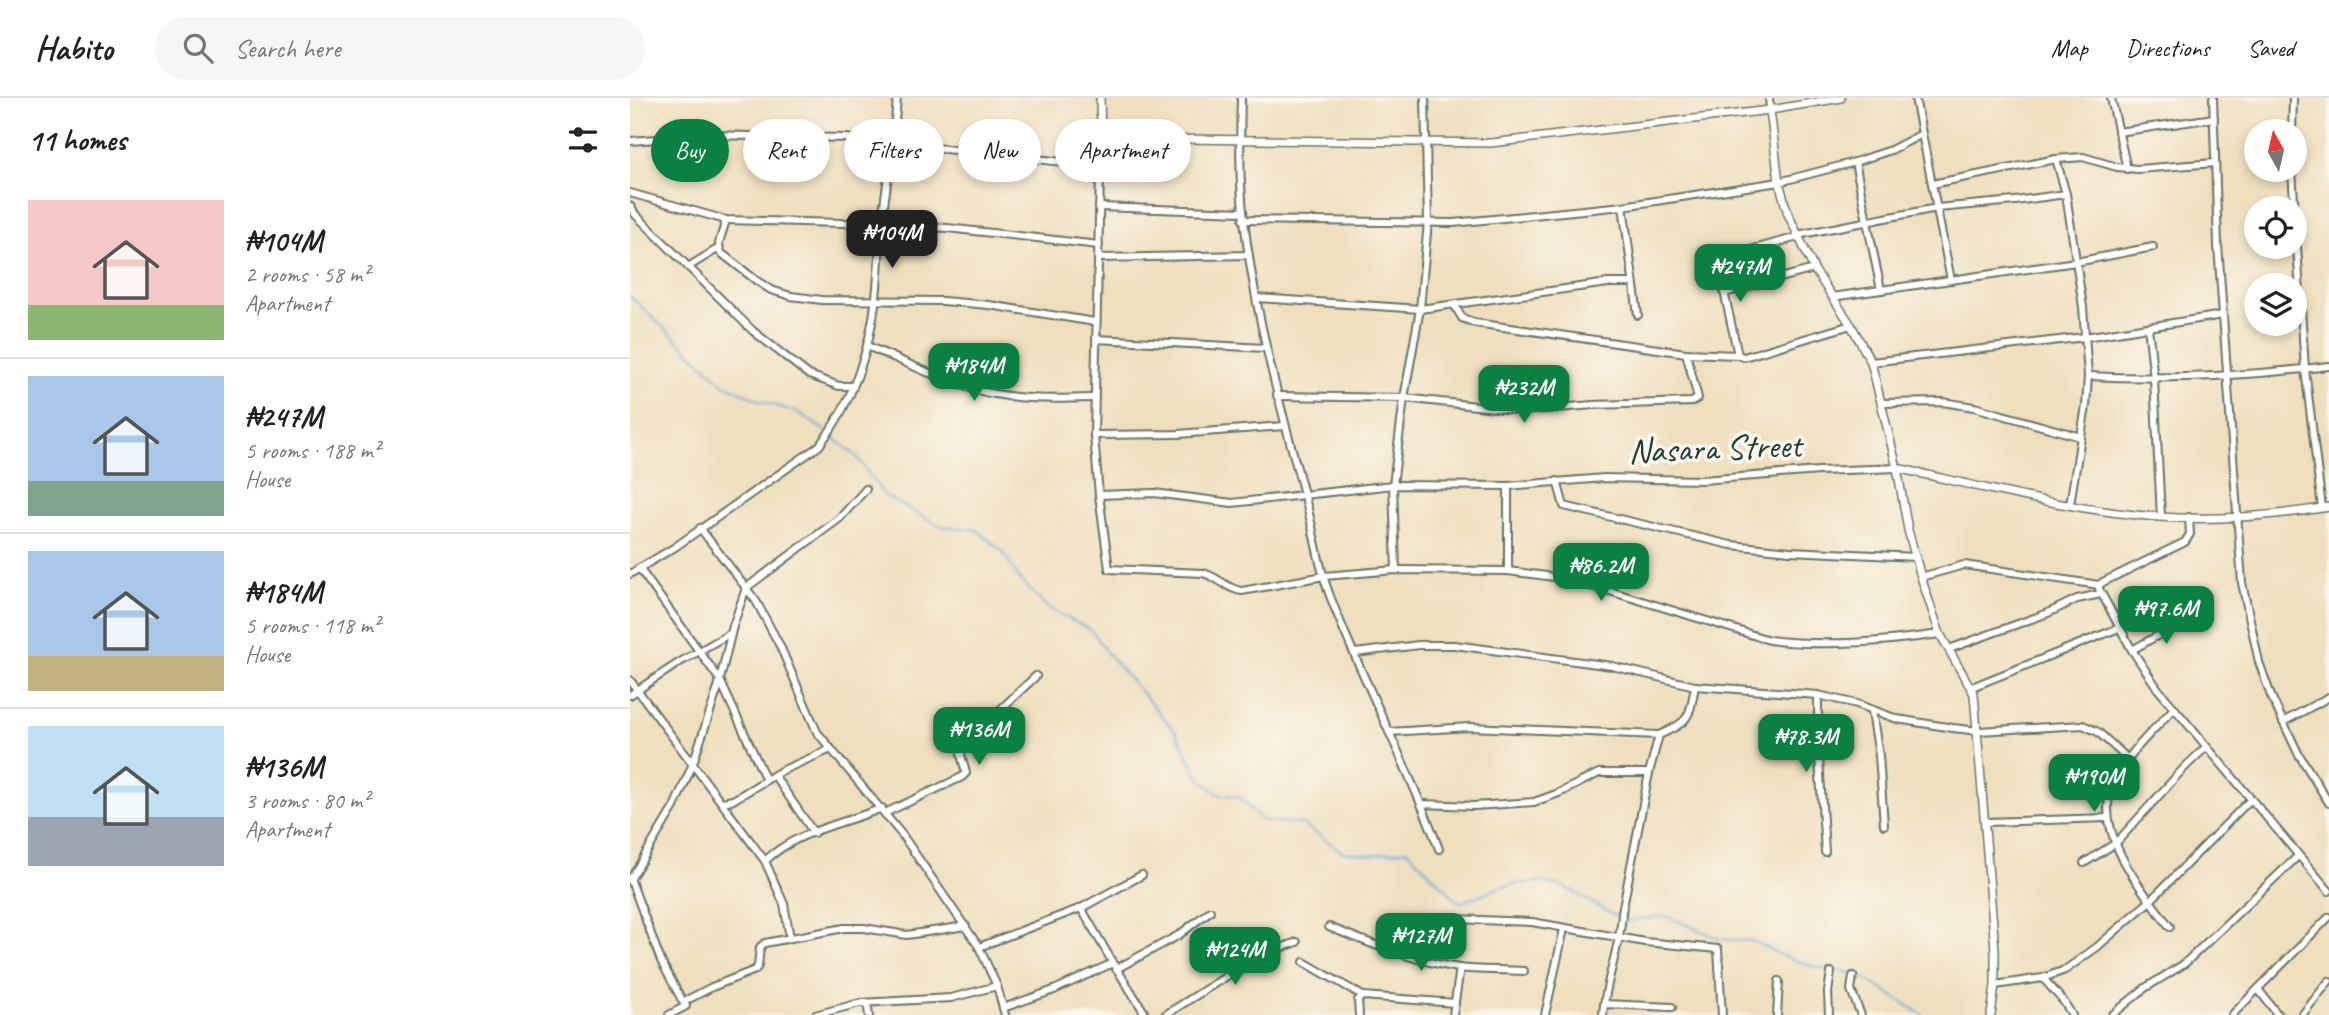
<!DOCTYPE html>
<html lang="en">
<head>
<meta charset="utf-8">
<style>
	body { margin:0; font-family:Caveat,sans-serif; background:#f6f6f6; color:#222; height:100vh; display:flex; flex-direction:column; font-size:26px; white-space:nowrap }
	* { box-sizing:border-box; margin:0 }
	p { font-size:23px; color:#767676 }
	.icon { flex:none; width:38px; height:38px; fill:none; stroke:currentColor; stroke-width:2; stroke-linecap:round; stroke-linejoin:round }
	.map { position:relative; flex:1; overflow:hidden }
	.sheet { display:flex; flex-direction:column; background:#fff; width:630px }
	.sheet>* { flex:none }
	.guide { position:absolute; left:21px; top:21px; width:665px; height:63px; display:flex; gap:14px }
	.needle { width:46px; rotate:352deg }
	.fabs { position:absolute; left:1614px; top:21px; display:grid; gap:14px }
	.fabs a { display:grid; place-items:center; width:63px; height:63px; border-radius:50%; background:#fff; box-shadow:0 4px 10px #0003; font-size:35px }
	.price { position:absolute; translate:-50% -60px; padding:0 16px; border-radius:14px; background:#0b8043; color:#fff; font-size:23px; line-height:46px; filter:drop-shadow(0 2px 4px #0008) }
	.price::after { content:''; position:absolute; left:50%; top:42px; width:21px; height:16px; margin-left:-10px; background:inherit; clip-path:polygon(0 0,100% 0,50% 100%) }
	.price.active { background:#222; color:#fff }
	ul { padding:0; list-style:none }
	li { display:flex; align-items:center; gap:21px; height:175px; padding:0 28px }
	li+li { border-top:2px solid #e0e0e0 }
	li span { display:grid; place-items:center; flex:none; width:196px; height:140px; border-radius:0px; color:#555 }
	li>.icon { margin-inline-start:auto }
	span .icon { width:84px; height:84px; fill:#fffc; stroke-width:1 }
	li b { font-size:30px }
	h2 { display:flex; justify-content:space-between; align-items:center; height:84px; padding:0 28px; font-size:30px }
	.pill { padding:0 24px; border-radius:32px; background:#fff; box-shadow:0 4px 10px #0003; font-size:24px; line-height:63px }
	.pill.active { background:#0b8043; color:#fff }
	header { display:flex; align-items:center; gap:42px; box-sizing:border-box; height:98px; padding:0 35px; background:#fff; border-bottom:2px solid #e0e0e0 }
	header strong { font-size:33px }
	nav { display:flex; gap:38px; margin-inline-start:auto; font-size:24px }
	.search { width:490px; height:63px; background:#f6f6f6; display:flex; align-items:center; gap:18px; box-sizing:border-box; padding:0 24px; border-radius:38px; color:#767676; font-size:26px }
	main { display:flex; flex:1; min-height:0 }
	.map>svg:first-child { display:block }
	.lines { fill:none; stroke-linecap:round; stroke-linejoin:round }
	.stream { stroke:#61acda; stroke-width:2 }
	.minor-casing { stroke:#687664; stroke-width:10 }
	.tertiary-casing { stroke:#687664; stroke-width:10 }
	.minor { stroke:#fff; stroke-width:6 }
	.tertiary { stroke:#fff; stroke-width:7 }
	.labels { text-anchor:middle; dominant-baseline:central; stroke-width:7; stroke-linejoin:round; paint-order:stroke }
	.street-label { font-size:35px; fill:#1f3d34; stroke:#fbf7ec }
</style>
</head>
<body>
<header>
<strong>Habito</strong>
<div class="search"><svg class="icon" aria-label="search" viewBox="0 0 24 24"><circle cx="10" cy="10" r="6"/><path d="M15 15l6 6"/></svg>Search here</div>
<nav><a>Map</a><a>Directions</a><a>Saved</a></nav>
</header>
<main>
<section class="sheet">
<h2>11 homes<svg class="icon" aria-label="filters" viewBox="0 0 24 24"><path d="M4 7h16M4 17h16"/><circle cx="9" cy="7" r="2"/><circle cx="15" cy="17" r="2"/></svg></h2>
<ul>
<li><span style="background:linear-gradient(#f6c9c9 75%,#8fb573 0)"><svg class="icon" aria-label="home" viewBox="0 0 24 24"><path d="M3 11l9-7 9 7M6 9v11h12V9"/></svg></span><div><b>₦104M</b><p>2 rooms · 58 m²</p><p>Apartment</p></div></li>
<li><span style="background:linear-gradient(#a9c7e8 75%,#7fa58c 0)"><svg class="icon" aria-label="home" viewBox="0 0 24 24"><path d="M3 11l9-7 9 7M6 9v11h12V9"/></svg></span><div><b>₦247M</b><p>5 rooms · 188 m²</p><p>House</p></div></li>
<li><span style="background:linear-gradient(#a9c7e8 75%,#c2b280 0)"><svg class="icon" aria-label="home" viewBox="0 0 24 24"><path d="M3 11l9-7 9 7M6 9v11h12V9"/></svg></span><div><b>₦184M</b><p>5 rooms · 118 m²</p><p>House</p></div></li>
<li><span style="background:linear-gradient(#bfe0f5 65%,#9aa5b1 0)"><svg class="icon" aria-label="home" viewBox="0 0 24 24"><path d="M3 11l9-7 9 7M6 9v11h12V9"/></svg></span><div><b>₦136M</b><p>3 rooms · 80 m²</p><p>Apartment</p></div></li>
</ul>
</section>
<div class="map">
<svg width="1699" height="917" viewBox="0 0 1699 917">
	<rect width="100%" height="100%" fill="#fbf7ec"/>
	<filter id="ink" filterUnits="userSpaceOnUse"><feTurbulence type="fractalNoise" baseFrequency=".0143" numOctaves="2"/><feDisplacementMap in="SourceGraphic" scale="14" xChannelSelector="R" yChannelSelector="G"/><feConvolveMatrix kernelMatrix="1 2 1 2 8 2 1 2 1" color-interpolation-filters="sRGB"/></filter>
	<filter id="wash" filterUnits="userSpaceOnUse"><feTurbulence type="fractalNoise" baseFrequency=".00686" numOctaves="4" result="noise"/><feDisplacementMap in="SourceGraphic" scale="28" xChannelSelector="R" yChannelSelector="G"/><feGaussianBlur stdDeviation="1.57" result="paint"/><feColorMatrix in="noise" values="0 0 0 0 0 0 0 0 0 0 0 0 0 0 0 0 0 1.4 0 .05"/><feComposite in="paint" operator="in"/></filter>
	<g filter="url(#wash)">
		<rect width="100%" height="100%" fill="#efdfbe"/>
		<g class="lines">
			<g class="stream">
				<path d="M0,198l94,88 37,17 38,12 29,20 29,24 27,38 56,31 37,4 26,22 17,28 29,29 42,21 16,23 69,79 23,46 19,16 22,3 22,24 40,3 41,28 28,3 36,-5 53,53c33,-14 70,-30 106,-15 18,9 34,21 53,29"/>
				<path d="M994,821l5,2 37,-5 54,23 33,2 30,15 32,11 43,7 65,41"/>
			</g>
		</g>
	</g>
	<g filter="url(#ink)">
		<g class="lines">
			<defs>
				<g id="minor">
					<path d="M611,0c-1,40 -2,82 3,122 11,95 35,182 60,274 10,34 13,69 26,102 33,86 77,167 109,253"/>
					<path d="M1139,0l1,12"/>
					<path d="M1285,0l36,182"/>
					<path d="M1481,0l16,71"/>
					<path d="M1583,0l5,147 24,338 17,79 12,34 27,57 31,50"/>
					<path d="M1662,33l1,-33"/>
					<path d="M471,34l-7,303 5,60 10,74 94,4c14,3 25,17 39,18l82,-15 72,-6 112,1 46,6 49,12 166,51c57,7 114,2 171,-6"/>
					<path d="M1488,34l96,-14"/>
					<path d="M0,43l80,-6 135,3 255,28"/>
					<path d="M1426,61l10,35 17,113 5,69 -2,30 -16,98"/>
					<path d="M1225,64l26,128"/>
					<path d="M1662,72l13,199 17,139"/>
					<path d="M1302,86l124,-25 27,-2 34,10 21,2 77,-6"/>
					<path d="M0,95l96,27 156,4 65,4 152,17"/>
					<path d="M0,108l5,8 118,117 56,44 30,11h14"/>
					<path d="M993,108l15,109"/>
					<path d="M469,109l144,5"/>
					<path d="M96,122l-7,23 1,9 37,29 14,9 20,6 31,4 121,1 46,4 106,17"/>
					<path d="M613,122l210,3 170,-17 156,-24 76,-20 36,-12 31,-16"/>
					<path d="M1167,137l140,-27 78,-7 51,-7"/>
					<path d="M1168,139l-81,22 21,96 6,2 107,-32"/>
					<path d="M469,160l150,-3"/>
					<path d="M58,169l31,-19"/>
					<path d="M1094,195l90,-24"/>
					<path d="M1202,199l244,-35 77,-15"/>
					<path d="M627,200l163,11 188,-26h25"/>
					<path d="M825,208l7,12 13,5 211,30 52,2"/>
					<path d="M1518,229l6,52 7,138"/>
					<path d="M466,241l169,9"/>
					<path d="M237,248c42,17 84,40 128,48 32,6 66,5 98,4"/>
					<path d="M1241,264l214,-25 138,-22"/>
					<path d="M1458,278c81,4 161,0 241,-10"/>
					<path d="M647,298l127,2 118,13 71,-6 99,-3 6,-4 -12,-45"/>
					<path d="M1253,305l59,-1 32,5 107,30"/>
					<path d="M464,337l84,-1 106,-8"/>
					<path d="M927,383l7,25 167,39 59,6 126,6"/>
					<path d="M469,397l55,-2 78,10 161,-18 115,1 96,-8 98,2 117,-9 78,-3"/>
					<path d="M1559,419l1,17 -5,8 -82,40 -4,3v4l33,61 26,39 171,202"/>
					<path d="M70,430l56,73 24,45 37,86 86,104 76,111 18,39 8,29"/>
					<path d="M9,470l81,112 46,100"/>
					<path d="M766,472l-3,-85 11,-87 16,-89 8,-87 -3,-124"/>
					<path d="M878,473v-85"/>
					<path d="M0,476l45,-27 144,-101c33,-42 51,-96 57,-149 3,-25 3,-51 6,-76 5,-41 12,-81 15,-123"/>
					<path d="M1291,479l43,-12 135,20"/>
					<path d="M1319,551l99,-36 29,-14 24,-5"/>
					<path d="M1502,552l55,-31"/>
					<path d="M725,555l64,-8h35l158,21 83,20 123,9 39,9 40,15 56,9 26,3 104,-6 15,7 30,27"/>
					<path d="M0,582l135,181 19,43 6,34"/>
					<path d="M1342,589l147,-59"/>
					<path d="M0,597l50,-33 51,-29"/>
					<path d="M1188,597v48l7,109"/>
					<path d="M1242,613l7,45 5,69"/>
					<path d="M1653,624l46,-25"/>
					<path d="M759,634l81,-5 189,8c31,-14 30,-16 36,-49"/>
					<path d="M144,677l40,58"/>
					<path d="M92,704l11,-2 48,-29 50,-22"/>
					<path d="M792,706l52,2 60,-4 25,-9 40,-20h50"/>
					<path d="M255,715l77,-36 4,-4 -5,-18 3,-11 72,-68"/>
					<path d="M1356,724l121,-4"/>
					<path d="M135,763c31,-30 78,-37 117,-53"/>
					<path d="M1454,765l32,-20 67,-74 23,-22"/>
					<path d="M0,780l31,83 22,41 29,-15 43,-17 3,-4 2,-19 5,-4 79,-15h20l43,7 59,-9"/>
					<path d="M0,782l44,-73 18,-41 26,-78 15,-62 13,-38 94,-70 26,-29"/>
					<path d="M451,810l32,55 33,52"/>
					<path d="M824,821l78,3 113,20 73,7 4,66"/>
					<path d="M699,829c42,17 85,34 130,41 21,3 44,1 65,3"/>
					<path d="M1540,829c-29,-38 -81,-99 -55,-148 14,-27 39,-49 59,-71"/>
					<path d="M349,849l102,-39 61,-33"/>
					<path d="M674,864l59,34"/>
					<path d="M486,871l63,-34 31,-24"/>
					<path d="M1223,878l-2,14 10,25"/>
					<path d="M1413,880l21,24 8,13"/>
					<path d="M1365,887l48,-7 22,-8 32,-23 53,-46 100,-101"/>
					<path d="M1628,891l20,26"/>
					<path d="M237,905l2,12"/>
					<path d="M974,906l68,3"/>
					<path d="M373,910l51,-18 59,-27"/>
					<path d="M39,917l17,-9"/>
					<path d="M185,917l45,-12 91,-5 46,-12"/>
					<path d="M535,917l92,-58 40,-15"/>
					<path d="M729,917l-1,-15 5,-4 92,7"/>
					<path d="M823,917l7,-47"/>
					<path d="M915,917l19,-86"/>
					<path d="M973,917c2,-35 18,-68 19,-103l27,-139 10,-38"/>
					<path d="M1147,917l2,-34"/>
					<path d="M1199,917l-1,-23 3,-20"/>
					<path d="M1482,917l33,-27 39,-24 114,-108"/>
					<path d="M1602,917l97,-98"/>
					<path d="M1672,917l27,-34"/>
				</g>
				<g id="tertiary">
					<path d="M470,0l1,34 80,7 310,4 279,-33 71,-12"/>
					<path d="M1140,12l9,72 9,32 26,55 37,56 20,37 26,106 11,62 13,47 19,57 34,60 21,256v35l-4,30"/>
					<path d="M1267,370c86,19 174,43 262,49 56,4 114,-1 170,-10"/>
				</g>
			</defs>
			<use href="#minor" class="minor-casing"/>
			<use href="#tertiary" class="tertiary-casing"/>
			<use href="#minor" class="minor"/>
			<use href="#tertiary" class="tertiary"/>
		</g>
	</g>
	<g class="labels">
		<g class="street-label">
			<text transform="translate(1085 350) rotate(-2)">Nasara Street</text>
		</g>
	</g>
</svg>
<div class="fabs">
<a><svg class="needle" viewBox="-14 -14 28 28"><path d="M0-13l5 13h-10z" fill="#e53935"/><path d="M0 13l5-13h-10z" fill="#767676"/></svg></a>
<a><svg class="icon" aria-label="locate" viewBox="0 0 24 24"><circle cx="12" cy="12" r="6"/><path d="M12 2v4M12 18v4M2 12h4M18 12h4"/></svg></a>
<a><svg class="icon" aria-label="layers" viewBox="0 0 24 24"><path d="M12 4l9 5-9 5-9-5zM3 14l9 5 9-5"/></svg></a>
</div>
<b class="price active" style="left:262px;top:172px">₦104M</b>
<b class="price" style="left:1110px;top:206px">₦247M</b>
<b class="price" style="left:344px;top:305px">₦184M</b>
<b class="price" style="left:894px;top:327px">₦232M</b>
<b class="price" style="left:971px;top:505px">₦86.2M</b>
<b class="price" style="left:1536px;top:548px">₦97.6M</b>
<b class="price" style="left:349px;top:669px">₦136M</b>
<b class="price" style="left:1176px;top:676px">₦78.3M</b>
<b class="price" style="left:1464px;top:716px">₦190M</b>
<b class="price" style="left:791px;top:875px">₦127M</b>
<b class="price" style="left:605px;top:889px">₦124M</b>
<div class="guide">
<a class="pill active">Buy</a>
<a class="pill">Rent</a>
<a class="pill">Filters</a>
<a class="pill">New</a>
<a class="pill">Apartment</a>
</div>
</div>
</main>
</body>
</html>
